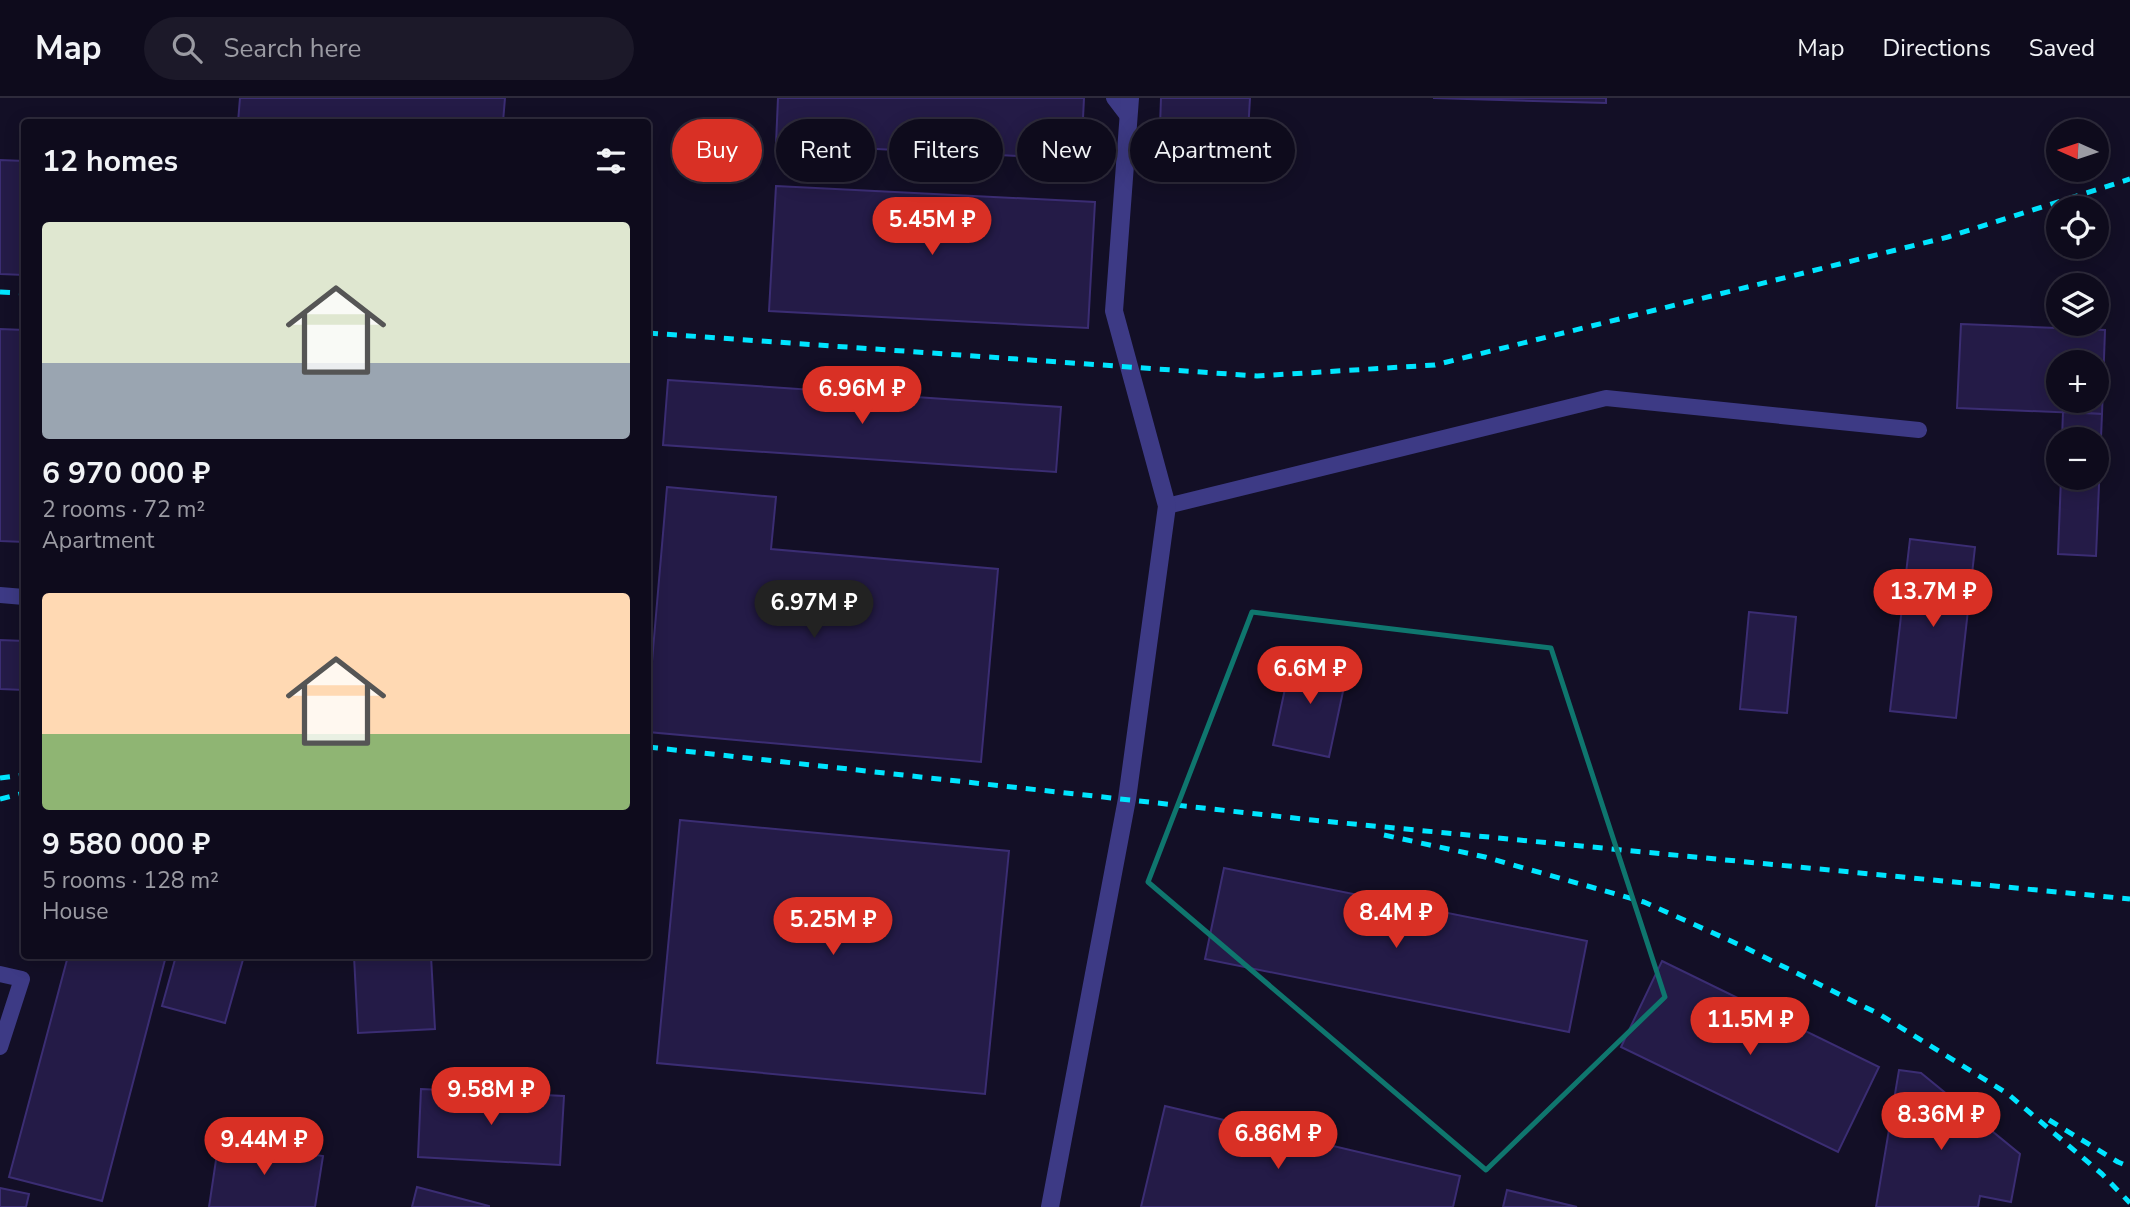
<!DOCTYPE html>
<html lang="en">
<head>
<meta charset="utf-8">
<style>
	body { margin:0; font-family:"Nunito Sans",sans-serif; background:#1c1929; color:#f1f3f6; height:100vh; display:flex; flex-direction:column; font-size:26px; white-space:nowrap }
	* { box-sizing:border-box; margin:0 }
	p { font-size:23px; color:#9b9ba3 }
	.icon { flex:none; width:38px; height:38px; fill:none; stroke:currentColor; stroke-width:2; stroke-linecap:round; stroke-linejoin:round }
	.map { position:relative; flex:1; overflow:hidden }
	.panel { position:absolute; left:21px; top:21px; width:630px; height:840px; display:flex; flex-direction:column; background:#0e0b1c; border-radius:7px; box-shadow:0 4px 18px #0003,0 0 0 2px #2e2b3b }
	.panel>* { flex:none }
	.guide { position:absolute; left:672px; top:21px; width:665px; height:63px; display:flex; gap:14px }
	.needle { width:46px; rotate:273deg }
	.fabs { position:absolute; left:2046px; top:21px; display:grid; gap:14px }
	.fabs a { display:grid; place-items:center; width:63px; height:63px; border-radius:50%; background:#0e0b1c; box-shadow:0 4px 18px #0003,0 0 0 2px #2e2b3b; font-size:35px }
	.price { position:absolute; translate:-50% -60px; padding:0 16px; border-radius:24px; background:#d93025; color:#fff; font-size:23px; line-height:46px; filter:drop-shadow(0 2px 4px #0008) }
	.price::after { content:''; position:absolute; left:50%; top:42px; width:21px; height:16px; margin-left:-10px; background:inherit; clip-path:polygon(0 0,100% 0,50% 100%) }
	.price.active { background:#222; color:#fff }
	ul { padding:0; list-style:none }
	li { display:grid; align-content:center; gap:14px; height:371px; padding:0 21px }
	li span { display:grid; place-items:center; height:217px; border-radius:7px; color:#555 }
	li>.icon { margin-inline-start:auto }
	span .icon { width:126px; height:126px; fill:#fffc; stroke-width:1 }
	li b { font-size:30px }
	h2 { display:flex; justify-content:space-between; align-items:center; height:84px; padding:0 21px; font-size:30px }
	.tag { padding:0 24px; border-radius:32px; background:#0e0b1c; box-shadow:0 4px 18px #0003,0 0 0 2px #2e2b3b; font-size:24px; line-height:63px }
	.tag.active { background:#d93025; color:#fff }
	header { display:flex; align-items:center; gap:42px; box-sizing:border-box; height:98px; padding:0 35px; background:#0e0b1c; border-bottom:2px solid #2e2b3b }
	header strong { font-size:33px }
	nav { display:flex; gap:38px; margin-inline-start:auto; font-size:24px }
	.search { width:490px; height:63px; background:#1c1929; display:flex; align-items:center; gap:18px; box-sizing:border-box; padding:0 24px; border-radius:38px; color:#9b9ba3; font-size:26px }
	.map>svg:first-child { display:block }
	.building { fill:#241b47; stroke:#3b2d73; stroke-width:2; fill-rule:evenodd }
	.lines { fill:none; stroke-linecap:round; stroke-linejoin:round }
	.service { stroke:#3d3a85; stroke-width:16 }
	.minor { stroke:#3d3a85; stroke-width:18 }
	.rail { stroke:#00e5ff; stroke-width:5; stroke-dasharray:10 9; stroke-linecap:butt }
	.marked { fill:none; stroke:#0f766e; stroke-width:5; stroke-linejoin:round }
</style>
</head>
<body>
<header>
<strong>Map</strong>
<div class="search"><svg class="icon" aria-label="search" viewBox="0 0 24 24"><circle cx="10" cy="10" r="6"/><path d="M15 15l6 6"/></svg>Search here</div>
<nav><a>Map</a><a>Directions</a><a>Saved</a></nav>
</header>
<div class="map">
<svg width="2130" height="1109" viewBox="0 0 2130 1109">
	<rect width="100%" height="100%" fill="#130f26"/>
	<g class="building">
		<path d="M240,0h265l-2,24h-265z"/>
		<path d="M778,0h306l-3,61 -305,-15z"/>
		<path d="M1161,0h89l-2,34 -88,-6z"/>
		<path d="M1433,0h173v5z"/>
		<path d="M0,62l24,1v114l-24,-1z"/>
		<path d="M776,88l319,16 -7,126 -319,-17z"/>
		<path d="M1961,226l144,6 -3,84 -145,-6zM2058,264h38v39h-38z"/>
		<path d="M0,231l24,1v212l-24,-1z"/>
		<path d="M668,282l393,27 -5,65 -393,-27z"/>
		<path d="M2063,314l39,2 -6,142 -38,-2 3,-76h35v-39h-34z"/>
		<path d="M667,389l109,10 -5,52 227,20 -17,193 -333,-30v-24z"/>
		<path d="M1910,441l65,8 -19,171 -66,-7z"/>
		<path d="M1749,514l47,5 -9,96 -47,-4z"/>
		<path d="M0,542l24,1v49l-24,-1z"/>
		<path d="M1292,558l56,12 -19,89 -56,-12z"/>
		<path d="M680,722l329,31 -24,243 -328,-31z"/>
		<path d="M1224,770l363,73 -18,91 -364,-73z"/>
		<path d="M68,858h98l-64,245 -93,-24z"/>
		<path d="M176,858h68l-19,67 -63,-17z"/>
		<path d="M354,858h77l4,73 -77,4z"/>
		<path d="M1662,863l217,106 -41,85 -217,-105z"/>
		<path d="M1899,972l22,3 99,81 -9,48 -31,-6 -2,11h-102z"/>
		<path d="M421,991l143,7 -4,69 -142,-8z"/>
		<path d="M1165,1008l295,70 -7,31h-312z"/>
		<path d="M219,1042l104,16 -8,51h-106z"/>
		<path d="M417,1089l72,19v1h-77z"/>
		<path d="M0,1090l29,6 -3,13h-26z"/>
		<path d="M1507,1092l70,17h-74z"/>
	</g>
	<g class="lines">
		<g class="service">
			<path d="M1114,0l13,17"/>
			<path d="M1167,408l439,-108 313,32"/>
			<path d="M0,497l24,2"/>
			<path d="M0,876l22,5 -22,68"/>
		</g>
		<path class="minor" d="M1050,1109l77,-408 40,-293 -53,-195 16,-213"/>
		<g class="rail">
			<path d="M0,194l24,1"/>
			<path d="M648,235l609,43 178,-11 513,-128 182,-58"/>
			<path d="M648,649l664,73 818,79"/>
			<path d="M0,680l24,-3"/>
			<path d="M0,701l24,-6"/>
			<path d="M1384,737l101,22 159,45 98,44 137,68 129,80 94,80 28,29"/>
			<path d="M2049,1022l69,42 12,5"/>
		</g>
	</g>
	<path class="marked" d="M1252,514l299,36 114,349 -179,173 -338,-288z"/>
</svg>
<div class="fabs">
<a><svg class="needle" viewBox="-14 -14 28 28"><path d="M0-13l5 13h-10z" fill="#e53935"/><path d="M0 13l5-13h-10z" fill="#9b9ba3"/></svg></a>
<a><svg class="icon" aria-label="locate" viewBox="0 0 24 24"><circle cx="12" cy="12" r="6"/><path d="M12 2v4M12 18v4M2 12h4M18 12h4"/></svg></a>
<a><svg class="icon" aria-label="layers" viewBox="0 0 24 24"><path d="M12 4l9 5-9 5-9-5zM3 14l9 5 9-5"/></svg></a>
<a>+</a>
<a>−</a>
</div>
<b class="price" style="left:932px;top:159px">5.45M ₽</b>
<b class="price" style="left:862px;top:328px">6.96M ₽</b>
<b class="price" style="left:1933px;top:531px">13.7M ₽</b>
<b class="price active" style="left:814px;top:542px">6.97M ₽</b>
<b class="price" style="left:1310px;top:608px">6.6M ₽</b>
<b class="price" style="left:1396px;top:852px">8.4M ₽</b>
<b class="price" style="left:833px;top:859px">5.25M ₽</b>
<b class="price" style="left:1750px;top:959px">11.5M ₽</b>
<b class="price" style="left:491px;top:1029px">9.58M ₽</b>
<b class="price" style="left:1941px;top:1054px">8.36M ₽</b>
<b class="price" style="left:1278px;top:1073px">6.86M ₽</b>
<b class="price" style="left:264px;top:1079px">9.44M ₽</b>
<div class="guide">
<a class="tag active">Buy</a>
<a class="tag">Rent</a>
<a class="tag">Filters</a>
<a class="tag">New</a>
<a class="tag">Apartment</a>
</div>
<section class="panel">
<h2>12 homes<svg class="icon" aria-label="filters" viewBox="0 0 24 24"><path d="M4 7h16M4 17h16"/><circle cx="9" cy="7" r="2"/><circle cx="15" cy="17" r="2"/></svg></h2>
<ul>
<li><span style="background:linear-gradient(#dfe7d0 65%,#9aa5b1 0)"><svg class="icon" aria-label="home" viewBox="0 0 24 24"><path d="M3 11l9-7 9 7M6 9v11h12V9"/></svg></span><div><b>6 970 000 ₽</b><p>2 rooms · 72 m²</p><p>Apartment</p></div></li>
<li><span style="background:linear-gradient(#ffd9b3 65%,#8fb573 0)"><svg class="icon" aria-label="home" viewBox="0 0 24 24"><path d="M3 11l9-7 9 7M6 9v11h12V9"/></svg></span><div><b>9 580 000 ₽</b><p>5 rooms · 128 m²</p><p>House</p></div></li>
</ul>
</section>
</div>
</body>
</html>
